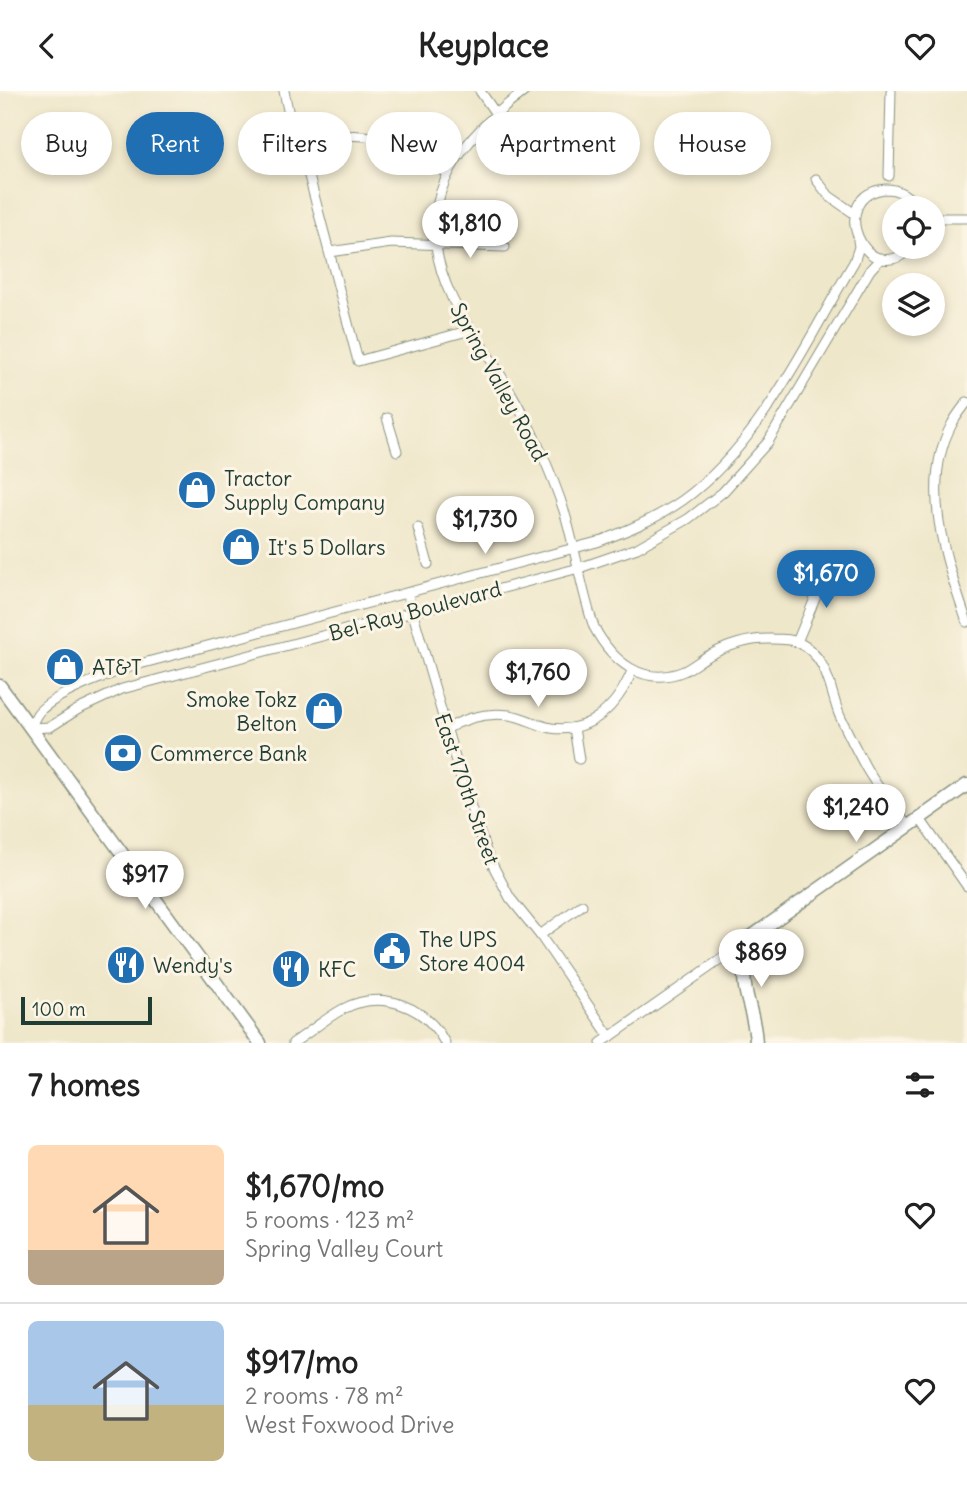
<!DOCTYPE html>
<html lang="en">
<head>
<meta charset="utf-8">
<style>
	body { margin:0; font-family:Delius,sans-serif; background:#f6f6f6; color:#222; height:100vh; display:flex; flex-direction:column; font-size:26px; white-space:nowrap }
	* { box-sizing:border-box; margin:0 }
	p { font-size:23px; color:#767676 }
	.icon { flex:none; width:38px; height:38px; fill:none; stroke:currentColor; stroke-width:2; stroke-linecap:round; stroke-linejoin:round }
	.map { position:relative; height:952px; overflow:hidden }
	.side { display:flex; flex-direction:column; background:#fff; flex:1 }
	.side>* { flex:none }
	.top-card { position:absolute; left:21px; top:21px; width:926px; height:63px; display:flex; gap:14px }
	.tools { position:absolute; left:882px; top:105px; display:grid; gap:14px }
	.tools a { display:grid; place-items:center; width:63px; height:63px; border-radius:50%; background:#fff; box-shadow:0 4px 10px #0003; font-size:35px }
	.scale { position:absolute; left:21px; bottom:18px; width:131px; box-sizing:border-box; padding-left:7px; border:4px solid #1f3d34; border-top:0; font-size:19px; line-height:24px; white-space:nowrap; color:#1f3d34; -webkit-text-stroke:5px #fcf5e5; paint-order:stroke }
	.price { position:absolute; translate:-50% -60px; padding:0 16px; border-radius:24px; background:#fff; color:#222; font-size:23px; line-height:46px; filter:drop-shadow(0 2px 4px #0008) }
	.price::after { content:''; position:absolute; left:50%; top:42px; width:21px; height:16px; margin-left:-10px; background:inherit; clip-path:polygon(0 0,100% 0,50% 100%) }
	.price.current { background:#1f6fb2; color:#fff }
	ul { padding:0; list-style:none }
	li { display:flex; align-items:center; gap:21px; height:175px; padding:0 28px }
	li+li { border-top:2px solid #e0e0e0 }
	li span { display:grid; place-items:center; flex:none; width:196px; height:140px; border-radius:10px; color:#555 }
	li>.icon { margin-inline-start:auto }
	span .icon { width:84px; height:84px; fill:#fffc; stroke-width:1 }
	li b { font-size:30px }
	h2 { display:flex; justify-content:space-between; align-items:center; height:84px; padding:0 28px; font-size:30px }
	.chip { padding:0 24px; border-radius:32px; background:#fff; box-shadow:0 4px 10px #0003; font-size:24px; line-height:63px }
	.chip.current { background:#1f6fb2; color:#fff }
	header { display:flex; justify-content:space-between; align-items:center; height:91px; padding:0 28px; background:#fff; font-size:32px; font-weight:700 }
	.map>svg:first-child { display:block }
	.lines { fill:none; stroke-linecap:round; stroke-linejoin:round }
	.street-casing { stroke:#87927f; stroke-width:11 }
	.secondary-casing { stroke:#87927f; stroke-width:15 }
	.street { stroke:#fff; stroke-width:9 }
	.secondary { stroke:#fff; stroke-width:12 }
	.labels { text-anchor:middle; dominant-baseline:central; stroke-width:6; stroke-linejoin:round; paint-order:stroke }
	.street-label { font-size:21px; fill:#1f3d34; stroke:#fcf5e5 }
	.poi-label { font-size:21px; fill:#1f3d34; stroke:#fcf5e5; text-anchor:start }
</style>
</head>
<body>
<header><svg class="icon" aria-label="back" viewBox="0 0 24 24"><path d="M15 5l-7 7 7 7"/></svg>Keyplace<svg class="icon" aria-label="heart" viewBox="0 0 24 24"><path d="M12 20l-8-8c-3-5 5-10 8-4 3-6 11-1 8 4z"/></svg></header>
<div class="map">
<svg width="967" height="952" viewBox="0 0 967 952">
	<rect width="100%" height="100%" fill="#fcf5e5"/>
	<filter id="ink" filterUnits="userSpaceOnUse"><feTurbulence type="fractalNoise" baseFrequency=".0143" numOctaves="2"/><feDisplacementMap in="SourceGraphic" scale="14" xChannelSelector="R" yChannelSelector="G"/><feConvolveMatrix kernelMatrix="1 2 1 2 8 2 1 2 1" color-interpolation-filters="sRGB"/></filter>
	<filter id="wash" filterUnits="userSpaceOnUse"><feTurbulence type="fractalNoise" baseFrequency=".00686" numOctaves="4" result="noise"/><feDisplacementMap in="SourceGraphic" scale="28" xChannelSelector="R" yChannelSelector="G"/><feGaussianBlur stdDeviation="1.57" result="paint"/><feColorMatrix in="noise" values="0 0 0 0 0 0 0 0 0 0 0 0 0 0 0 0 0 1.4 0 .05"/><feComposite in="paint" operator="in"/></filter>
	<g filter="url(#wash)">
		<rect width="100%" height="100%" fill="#efe7ca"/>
	</g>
	<g filter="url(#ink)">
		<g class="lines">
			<defs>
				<g id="street">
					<path d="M284,0l5,24 12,31 57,215 113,-31"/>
					<path d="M480,0l16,23"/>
					<path d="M525,0c-73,54 -116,116 -73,207 10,21 25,39 37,59 18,27 35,58 49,88 10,22 20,46 27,69 11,37 16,76 29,113 18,34 49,61 90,44 8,-4 14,-9 22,-14 20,-11 43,-19 66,-18 9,0 19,0 26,3 30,15 31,45 41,72 8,18 17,35 26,52 12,22 29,41 43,61"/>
					<path d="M301,55c58,-22 97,-8 146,27"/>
					<path d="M889,85l2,-85"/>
					<path d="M816,88l13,17 26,18"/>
					<path d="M933,127h34"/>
					<path d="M912,156c-46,47 -88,-53 -26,-58 14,0 24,8 32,19"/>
					<path d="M330,161l61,-9 114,4"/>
					<path d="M967,311c-5,7 -11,14 -15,22 -33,61 -6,137 15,198"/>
					<path d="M387,327l10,33"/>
					<path d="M418,437l10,36"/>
					<path d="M407,502l53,182 27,79 23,44 30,37 70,102"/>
					<path d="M797,551l31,-75"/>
					<path d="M30,637l20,-1 27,-17 45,-21 457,-121 58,-20 51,-29 35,-27 45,-50 102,-172 11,-12"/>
					<path d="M30,637c3,-5 5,-11 8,-15 17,-20 72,-39 98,-48l461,-123c30,-11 59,-23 86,-42 78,-56 122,-157 171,-238l5,-15 -1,-7"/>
					<path d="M574,637l5,31"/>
					<path d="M446,638c19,-11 41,-17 63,-14 15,2 27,10 42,13 40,6 67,-23 81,-57"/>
					<path d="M920,728l47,67"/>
					<path d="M540,844l42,-30"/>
					<path d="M293,952c17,-11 33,-25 50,-34 39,-20 83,-3 102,34"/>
					<path d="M601,952l136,-95"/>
				</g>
				<g id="secondary">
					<path d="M0,595l260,357"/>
					<path d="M734,858l233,-164"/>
					<path d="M756,952c-2,-46 -28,-62 4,-110"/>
				</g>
			</defs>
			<use href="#street" class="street-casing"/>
			<use href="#secondary" class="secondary-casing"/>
			<use href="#street" class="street"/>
			<use href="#secondary" class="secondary"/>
		</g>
	</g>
	<defs>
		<symbol id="shop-disc" viewBox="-11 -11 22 22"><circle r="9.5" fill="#1f6fb2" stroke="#fcf5e5"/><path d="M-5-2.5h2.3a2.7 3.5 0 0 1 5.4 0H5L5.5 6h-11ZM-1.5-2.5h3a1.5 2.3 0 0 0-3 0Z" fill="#fff"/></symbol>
		<symbol id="bank-disc" viewBox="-11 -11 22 22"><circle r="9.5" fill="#1f6fb2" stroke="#fcf5e5"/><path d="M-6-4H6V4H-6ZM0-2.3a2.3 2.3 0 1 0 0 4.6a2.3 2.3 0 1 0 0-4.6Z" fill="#fff"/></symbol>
		<symbol id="civic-disc" viewBox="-11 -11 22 22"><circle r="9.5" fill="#1f6fb2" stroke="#fcf5e5"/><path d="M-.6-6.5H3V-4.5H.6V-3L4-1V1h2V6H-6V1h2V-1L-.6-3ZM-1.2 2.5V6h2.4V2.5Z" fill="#fff"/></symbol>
		<symbol id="restaurant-disc" viewBox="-11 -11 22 22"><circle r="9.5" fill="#1f6fb2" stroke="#fcf5e5"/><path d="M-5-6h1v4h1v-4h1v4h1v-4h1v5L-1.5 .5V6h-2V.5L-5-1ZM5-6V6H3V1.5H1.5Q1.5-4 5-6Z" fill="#fff"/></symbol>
	</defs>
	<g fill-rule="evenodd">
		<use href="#shop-disc" x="175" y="377" width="44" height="44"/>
		<use href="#shop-disc" x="219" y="434" width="44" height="44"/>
		<use href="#shop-disc" x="43" y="554" width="44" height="44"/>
		<use href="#shop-disc" x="302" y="598" width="44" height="44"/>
		<use href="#bank-disc" x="101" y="640" width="44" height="44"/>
		<use href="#civic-disc" x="370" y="838" width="44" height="44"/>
		<use href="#restaurant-disc" x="104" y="852" width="44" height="44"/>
		<use href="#restaurant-disc" x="269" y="856" width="44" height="44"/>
	</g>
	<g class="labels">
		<g class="street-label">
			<text transform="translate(499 291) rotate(61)">Spring Valley Road</text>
			<text transform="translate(415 520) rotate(-15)">Bel-Ray Boulevard</text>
			<text transform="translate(467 698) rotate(71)">East 170th Street</text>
		</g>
		<g class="poi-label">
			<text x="224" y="387">Tractor<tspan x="224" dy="24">Supply Company</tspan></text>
			<text x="268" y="456">It's 5 Dollars</text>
			<text x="92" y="576">AT&amp;T</text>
			<text x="297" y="608" text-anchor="end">Smoke Tokz<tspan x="297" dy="24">Belton</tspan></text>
			<text x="150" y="662">Commerce Bank</text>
			<text x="419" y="848">The UPS<tspan x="419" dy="24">Store 4004</tspan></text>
			<text x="153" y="874">Wendy's</text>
			<text x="318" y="878">KFC</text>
		</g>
	</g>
</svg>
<div class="tools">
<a><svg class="icon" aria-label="locate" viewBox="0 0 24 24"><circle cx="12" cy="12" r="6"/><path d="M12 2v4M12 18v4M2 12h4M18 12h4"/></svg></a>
<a><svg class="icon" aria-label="layers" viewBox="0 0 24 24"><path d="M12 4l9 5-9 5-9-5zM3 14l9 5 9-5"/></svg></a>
</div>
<div class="scale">100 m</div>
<b class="price" style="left:470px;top:169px">$1,810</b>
<b class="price" style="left:485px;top:465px">$1,730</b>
<b class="price current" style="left:826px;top:519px">$1,670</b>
<b class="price" style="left:538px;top:618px">$1,760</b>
<b class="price" style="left:856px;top:753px">$1,240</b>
<b class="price" style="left:145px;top:820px">$917</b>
<b class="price" style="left:761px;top:898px">$869</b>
<div class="top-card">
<a class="chip">Buy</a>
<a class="chip current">Rent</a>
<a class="chip">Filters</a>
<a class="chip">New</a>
<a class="chip">Apartment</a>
<a class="chip">House</a>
</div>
</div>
<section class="side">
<h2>7 homes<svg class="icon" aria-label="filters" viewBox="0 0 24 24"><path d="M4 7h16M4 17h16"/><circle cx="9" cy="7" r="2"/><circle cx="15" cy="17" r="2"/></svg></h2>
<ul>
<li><span style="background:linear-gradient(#ffd9b3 75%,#b9a48a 0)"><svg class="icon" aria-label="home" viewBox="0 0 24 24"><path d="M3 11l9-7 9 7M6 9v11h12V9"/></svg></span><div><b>$1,670/mo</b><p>5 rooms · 123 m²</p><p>Spring Valley Court</p></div><svg class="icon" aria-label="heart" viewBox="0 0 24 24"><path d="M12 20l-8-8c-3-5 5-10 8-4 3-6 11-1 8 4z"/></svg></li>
<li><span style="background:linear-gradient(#a9c7e8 60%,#c2b280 0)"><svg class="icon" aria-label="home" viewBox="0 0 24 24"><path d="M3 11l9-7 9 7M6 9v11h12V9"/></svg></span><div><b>$917/mo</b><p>2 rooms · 78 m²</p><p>West Foxwood Drive</p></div><svg class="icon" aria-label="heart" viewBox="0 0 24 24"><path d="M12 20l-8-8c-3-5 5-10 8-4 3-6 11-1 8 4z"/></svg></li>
</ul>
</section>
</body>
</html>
